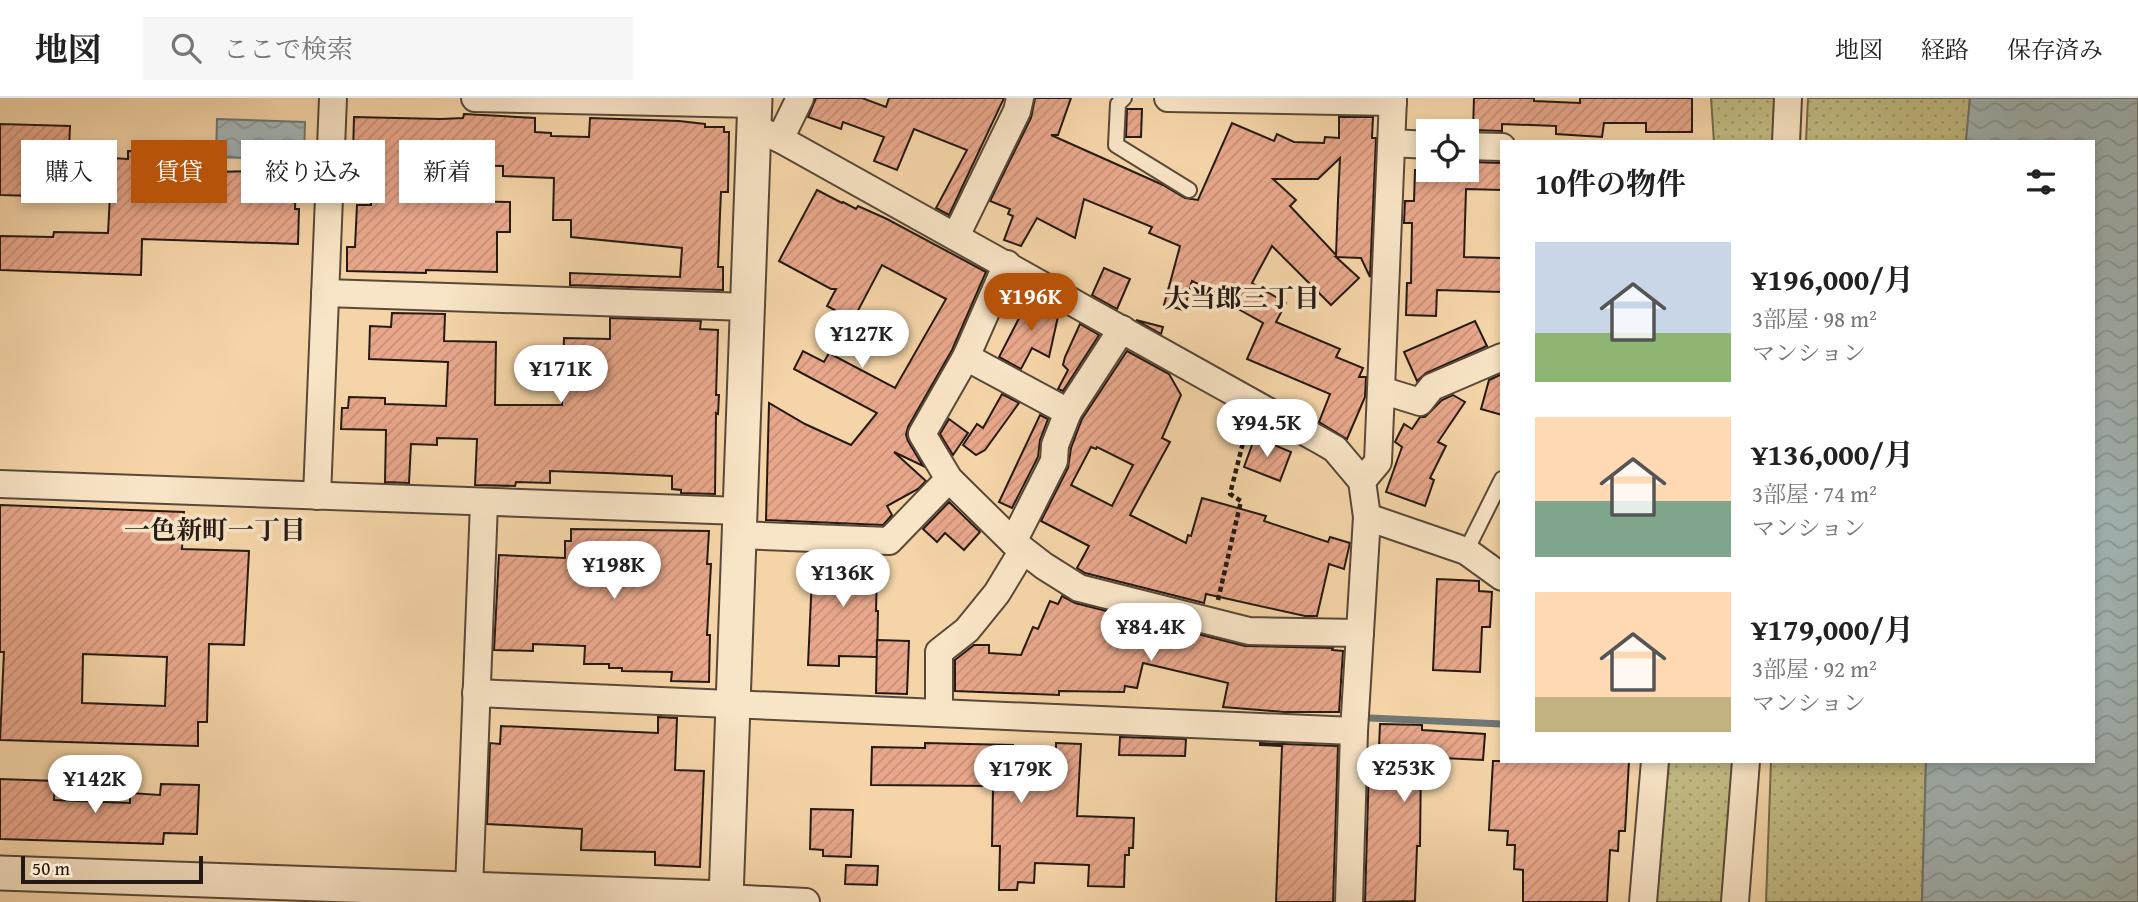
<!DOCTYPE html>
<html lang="ja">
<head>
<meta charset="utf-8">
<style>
	body { margin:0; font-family:"Gentium Book Plus","Noto Serif JP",serif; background:#f6f6f6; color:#222; height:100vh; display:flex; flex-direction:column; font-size:26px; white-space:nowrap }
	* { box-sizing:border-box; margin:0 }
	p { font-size:23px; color:#767676 }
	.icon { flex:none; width:38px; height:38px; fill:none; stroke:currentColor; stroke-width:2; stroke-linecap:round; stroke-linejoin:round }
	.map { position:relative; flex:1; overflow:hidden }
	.drawer { position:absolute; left:1500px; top:42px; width:595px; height:623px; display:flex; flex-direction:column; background:#fff; border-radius:0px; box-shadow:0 4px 10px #0003 }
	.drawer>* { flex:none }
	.guide { position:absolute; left:21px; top:42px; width:665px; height:63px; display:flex; gap:14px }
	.tools { position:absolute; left:1416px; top:21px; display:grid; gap:14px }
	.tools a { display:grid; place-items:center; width:63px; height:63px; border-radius:0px; background:#fff; box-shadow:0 4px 10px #0003; font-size:35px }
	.scale { position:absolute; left:21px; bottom:18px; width:182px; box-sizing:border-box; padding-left:7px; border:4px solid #251a13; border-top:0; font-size:19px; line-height:24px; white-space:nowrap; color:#251a13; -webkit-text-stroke:5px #f8e4c6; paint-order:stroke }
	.price { position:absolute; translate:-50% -60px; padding:0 16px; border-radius:24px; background:#fff; color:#222; font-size:23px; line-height:46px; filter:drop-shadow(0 2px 4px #0008) }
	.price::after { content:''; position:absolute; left:50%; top:42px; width:21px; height:16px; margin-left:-10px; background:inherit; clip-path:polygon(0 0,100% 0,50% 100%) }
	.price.active { background:#b45309; color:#fff }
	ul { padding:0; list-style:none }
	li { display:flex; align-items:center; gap:21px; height:175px; padding:0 35px }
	li span { display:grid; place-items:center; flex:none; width:196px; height:140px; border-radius:0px; color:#555 }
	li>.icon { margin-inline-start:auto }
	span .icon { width:84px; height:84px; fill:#fffc; stroke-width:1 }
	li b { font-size:30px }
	h2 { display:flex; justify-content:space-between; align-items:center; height:84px; padding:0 35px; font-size:30px }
	.chip { padding:0 24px; border-radius:0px; background:#fff; box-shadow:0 4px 10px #0003; font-size:24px; line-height:63px }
	.chip.active { background:#b45309; color:#fff }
	header { display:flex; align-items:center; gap:42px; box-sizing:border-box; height:98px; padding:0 35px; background:#fff; border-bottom:2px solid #e0e0e0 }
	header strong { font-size:33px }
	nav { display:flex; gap:38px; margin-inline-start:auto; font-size:24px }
	.search { width:490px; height:63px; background:#f6f6f6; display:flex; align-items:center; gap:18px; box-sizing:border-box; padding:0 24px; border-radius:0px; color:#767676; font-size:26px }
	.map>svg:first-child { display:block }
	.grass { fill:url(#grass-dots); stroke:#746a4b; stroke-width:2 }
	.water { fill:url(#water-waves); stroke:#707774; stroke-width:2 }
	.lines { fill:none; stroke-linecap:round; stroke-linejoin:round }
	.stream { stroke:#707774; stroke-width:7 }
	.building { fill:url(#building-hatch); stroke:#251a13; stroke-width:2; fill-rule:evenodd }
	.service-casing { stroke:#594938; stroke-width:18 }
	.minor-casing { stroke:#594938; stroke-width:30 }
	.tertiary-casing { stroke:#594938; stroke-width:37 }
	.path { stroke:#251a13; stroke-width:4.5; stroke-dasharray:5 3.5; stroke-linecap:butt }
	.service { stroke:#f8e4c6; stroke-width:14 }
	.minor { stroke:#f8e4c6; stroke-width:26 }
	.tertiary { stroke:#f8e4c6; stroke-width:33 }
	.labels { text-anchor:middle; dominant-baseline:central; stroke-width:7; stroke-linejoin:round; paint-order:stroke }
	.neighbourhood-label { font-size:26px; font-weight:bold; fill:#251a13; stroke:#f8e4c6 }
</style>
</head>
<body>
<header>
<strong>地図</strong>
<div class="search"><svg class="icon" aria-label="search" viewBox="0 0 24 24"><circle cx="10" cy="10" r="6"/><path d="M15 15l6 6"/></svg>ここで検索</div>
<nav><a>地図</a><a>経路</a><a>保存済み</a></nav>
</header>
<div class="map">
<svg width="2138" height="804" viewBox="0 0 2138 804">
	<defs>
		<pattern id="grass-dots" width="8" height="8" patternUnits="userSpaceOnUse" patternTransform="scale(1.75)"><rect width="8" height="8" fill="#c2bb83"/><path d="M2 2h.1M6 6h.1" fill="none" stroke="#a7a070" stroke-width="1.8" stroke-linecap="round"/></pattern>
		<pattern id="water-waves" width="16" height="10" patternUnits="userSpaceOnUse" patternTransform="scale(1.75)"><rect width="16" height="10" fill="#a2b5b5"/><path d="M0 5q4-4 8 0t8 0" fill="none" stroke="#8b9b9b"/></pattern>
		<pattern id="building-hatch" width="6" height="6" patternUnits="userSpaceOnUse" patternTransform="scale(1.75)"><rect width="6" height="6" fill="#e8a78b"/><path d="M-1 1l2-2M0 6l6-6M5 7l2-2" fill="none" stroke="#c78f77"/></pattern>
	</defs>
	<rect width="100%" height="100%" fill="#f5d5a8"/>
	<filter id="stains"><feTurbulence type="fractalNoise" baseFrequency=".00286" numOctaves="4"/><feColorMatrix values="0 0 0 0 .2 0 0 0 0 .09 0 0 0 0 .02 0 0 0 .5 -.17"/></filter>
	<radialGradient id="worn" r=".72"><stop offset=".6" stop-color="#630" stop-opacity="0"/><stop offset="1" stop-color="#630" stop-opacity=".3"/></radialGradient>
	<g class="grass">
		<path d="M1711,0h67l-2,44h-62z"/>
		<path d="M1808,0h162l-4,44h-160z"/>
		<path d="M1665,663h70l-11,141h-71z"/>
		<path d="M1771,663h155l-4,141h-156z"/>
	</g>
	<g class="water">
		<path d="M1970,0h168v804h-216l4,-141h167v-619h-127z"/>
		<path d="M217,21l88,3 -1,38 -88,-3z"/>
	</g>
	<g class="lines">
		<path class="stream" d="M1370,620l132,6"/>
	</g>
	<g class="building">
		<path d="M816,0h46l24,9 3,-9h115l-55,117 -13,-7 31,-58 -53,-21 -17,41 -23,-9 10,-24 -41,-15 -2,7 -33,-12z"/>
		<path d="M1035,0h36l-13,37h-7l112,50 22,13 13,2 34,-77 42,18 3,-7 17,8 30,1 1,-6 14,1v-21h34l-1,21h4l-6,139 -9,-19 -25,-1 23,21 -28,27 -59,-59 -20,37 34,20 -10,19 64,27 -4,8 27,11 -4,9h7l-1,20 -18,42 -28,-17 11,-28 -83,-35 16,-36 -23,-13 3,-4 -51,-25 -8,29 -20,-5 16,-59 -31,-13 3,-6 -68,-28 -9,39 -38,-20 -16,28 -17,-6 9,-24 -5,-2 2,-5 -20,-8 41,-83zM1340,60l-2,42 -2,55 -46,-49 6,-6 -23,-21h45z"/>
		<path d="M1474,0h60v3l46,2v-5h112v34h-46v-9h-42l-2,14 -46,-3v-8l-54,-2v7l-29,-1z"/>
		<path d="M1127,11h15l-1,28h-15z"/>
		<path d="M464,16l71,4v14l16,1v3l38,1 1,-19 89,3 26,3v3h19v5h5l-1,60h-7l-1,22 -2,53h5v23l-153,-5v-12l110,4 2,-29 -111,-11v-17h-18l1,-42 -51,-2v-10l-47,-1 -1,36 55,1v30h-13v40l-71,-2v3l-79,-2v-24h8l2,-42h14l1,-51h-19l1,-37 87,2 22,-1z"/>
		<path d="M0,26l70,2 -3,71 -67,-2z"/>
		<path d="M128,53l34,1 -2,48 52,1 2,-29 47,-1v6l35,1 -1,31h4l-1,35 -156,-5 -1,36 -141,-5v-34l53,1 1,-5 54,1 4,-75 16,1z"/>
		<path d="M1472,64l30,1v27l-36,-1 -2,68 38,1v34l-65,-2 -1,26 -30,-1 1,-32h4l1,-60h-8l1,-22h9l1,-31h56z"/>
		<path d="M817,92l25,13 1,-1 13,7 2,-3 29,13 99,53 -34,78 -44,77 -2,8 2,6 15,25 -29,-14 32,29 -8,8 -31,17 5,9 -9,10 -117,-5 3,-117 36,21 46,21 26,-32 -83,-44 9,-18 21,11 5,-9 66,35 51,-89 -64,-34 -29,55 -26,-14 9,-17h-5l-52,-28z"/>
		<path d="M1104,170l26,11 -13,30 -25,-14z"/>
		<path d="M1030,199l29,15 -10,45 -17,-9 -11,21 -22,-12z"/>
		<path d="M392,215l53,1 -1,27 52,1 -1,63h67l2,-67 46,1v-21l91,3 -1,8 18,1 -2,65h3l-1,19 -2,-1 -1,81 -34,-1v-3l-9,-1v-13l-66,-3 -56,-2v12l-34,-1 -1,4 -40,-1 2,-46 -40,-1v7l-26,-1 -2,39 -24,-1 1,-52 -45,-1 1,-21h6l1,-11 36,1v6l61,2 2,-44 -79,-3 1,-33 21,1z"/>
		<path d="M1136,222l27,7 -2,7z"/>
		<path d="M1475,223l12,25 -61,27 -9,8 -13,-29z"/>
		<path d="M1080,226l19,11 -36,56 -5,-2 10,-19 -5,-5 2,-8z"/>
		<path d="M1127,253l42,23 12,21 -19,43 8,4 -40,73 56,28 2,-8 3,1 11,-38 64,18 -2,5 64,21 2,-5 20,6 -6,26 -15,-5 -12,52h-12l-99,-22 -2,9 -119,-30 -8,-5 12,-22 -48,-25 27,-53 3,-20 11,-29zM1091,349l5,2 1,-2 36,18 -21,41 -41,-21z"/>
		<path d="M1502,276v41l-21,-6 8,-29z"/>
		<path d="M1002,296l17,9 -34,47 -9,5 -13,-10 14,-21 6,4z"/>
		<path d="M1453,297l12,7 -27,40 8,4 -16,32 4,2 -9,26 -39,-14 16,-45 -7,-5 9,-18 8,5 8,-12h5l17,-17z"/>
		<path d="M1040,317l8,4 -8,21 -2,17 -26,51 -13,-6z"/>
		<path d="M949,321l19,14 -15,22 -13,-21z"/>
		<path d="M1255,339l36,15 -11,29 -36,-14z"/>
		<path d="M949,404l31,30 -16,18 -19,-17 -8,9 -14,-13z"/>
		<path d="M0,407l184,7 -2,37 67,2 -5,94 -35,-1 -2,78h-9v24l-198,-6 4,-88h-4zM83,556l84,3 -2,49 -83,-3z"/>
		<path d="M571,431l138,2 -2,33h4l-4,71h3l-1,47 -38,-1 1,-9 -50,-1v-3h-13v-4h-25l1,-18 -52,-2v7l-39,-1 5,-95 66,3v-17h6z"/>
		<path d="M813,456l61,2v17h3l-1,38h2l-1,46 -38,-1v10l-31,-1z"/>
		<path d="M1437,481l42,2v10l13,1 -2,35h-8l-2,45 -47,-2z"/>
		<path d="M1062,498l13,7 170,43 88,2 -1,2 11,1 -4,61h-55l-61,-5 5,-24 -85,-20 -6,25 -12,-2 -1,6 -65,-1v4l-104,-4v-31l19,-15h15v8l32,2 12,-28 5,2 12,-28 8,3z"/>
		<path d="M877,542l32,1 -2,53 -31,-1z"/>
		<path d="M658,619l19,1 -2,52 29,1 -4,96 -45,-2v-13l-74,-2 1,-21 -95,-5 3,-81 10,1 1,-18 157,7z"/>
		<path d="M1380,626l42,1v5l63,4 -2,26 -62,-3 -1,89h-3l-2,55 -50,1 4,-137 9,6z"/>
		<path d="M1120,639l66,2 -1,17 -66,-1z"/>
		<path d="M925,645l88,2v3h43v-5l25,1 -4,72 57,2 -1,30h-4v7h-4l-1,32 -36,-1 1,-21 -54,-2 -1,20 -16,-1 -1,8h-18l1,-44h-8l1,-60 -122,-1 1,-38 53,1z"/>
		<path d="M1260,645l78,3 -5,156h-57l6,-156 -22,-1z"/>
		<path d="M1493,663h136l-4,70h-6l-1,20 -8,-1 -3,52h-84v-32l-9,-1 1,-24h-8l1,-14 -19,-1z"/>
		<path d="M0,681l55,2 -1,19 76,3v-10l30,2 1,-11 38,1 -2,49 -33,-1 -1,11 -163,-5z"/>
		<path d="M811,711l42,1 -2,47 -28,-1v-6l-13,-1z"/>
		<path d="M846,767l32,1 -1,19 -32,-1z"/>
	</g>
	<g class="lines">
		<defs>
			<g id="service">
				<path d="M1124,0l-6,6 -2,41 73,45"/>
				<path d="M1466,453l36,-72"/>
			</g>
			<g id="minor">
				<path d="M475,0l280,6"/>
				<path d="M1168,0l225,4"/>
				<path d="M754,30l26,11 543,303 12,7 27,32 5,36 -13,214 -5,171"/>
				<path d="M780,41l20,-41"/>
				<path d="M1786,44l2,-44"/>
				<path d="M1392,45l36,2"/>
				<path d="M1466,48l36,1"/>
				<path d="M956,138l61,-125 3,-13"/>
				<path d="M1007,166l-41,93 -44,77 27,45 64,63 31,24 35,22 170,43 111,2"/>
				<path d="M325,195l423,14"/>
				<path d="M966,259l102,55"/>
				<path d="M1381,292l39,12 12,-15 70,-30"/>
				<path d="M1362,383l16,-19 15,-364"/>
				<path d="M0,386l740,27"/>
				<path d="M317,398l16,-398"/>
				<path d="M1367,419l99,34 36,26"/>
				<path d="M739,437l150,6 60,-62"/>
				<path d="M1013,444l41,-81 1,-16 13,-33 54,-83"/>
				<path d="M476,595l878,38"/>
				<path d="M939,615v-61l28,-22 30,-37 26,-43"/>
				<path d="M469,791l15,-386"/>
				<path d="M726,800l80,4"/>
				<path d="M1643,804l12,-141"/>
				<path d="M1735,804l11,-141"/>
			</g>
			<path id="tertiary" d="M0,775l726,25 29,-800"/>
		</defs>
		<use href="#service" class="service-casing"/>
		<use href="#minor" class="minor-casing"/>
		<use href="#tertiary" class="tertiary-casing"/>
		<path class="path" d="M1218,502l23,-99 -11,-7 17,-67"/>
		<use href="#service" class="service"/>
		<use href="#minor" class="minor"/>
		<use href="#tertiary" class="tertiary"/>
	</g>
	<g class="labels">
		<g class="neighbourhood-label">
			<text x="1242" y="199">大当郎三丁目</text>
			<text x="215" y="431">一色新町一丁目</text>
		</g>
	</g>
	<rect width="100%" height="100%" filter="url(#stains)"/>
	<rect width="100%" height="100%" fill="url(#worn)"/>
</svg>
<div class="tools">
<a><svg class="icon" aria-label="locate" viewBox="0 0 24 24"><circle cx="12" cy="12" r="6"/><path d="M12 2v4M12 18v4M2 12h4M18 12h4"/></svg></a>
</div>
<div class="scale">50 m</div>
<b class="price active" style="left:1031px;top:235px">¥196K</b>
<b class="price" style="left:862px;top:272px">¥127K</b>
<b class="price" style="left:561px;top:307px">¥171K</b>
<b class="price" style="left:1267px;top:361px">¥94.5K</b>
<b class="price" style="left:614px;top:503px">¥198K</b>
<b class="price" style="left:843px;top:511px">¥136K</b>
<b class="price" style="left:1151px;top:565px">¥84.4K</b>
<b class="price" style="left:1404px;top:706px">¥253K</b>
<b class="price" style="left:1021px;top:707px">¥179K</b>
<b class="price" style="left:95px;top:717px">¥142K</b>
<div class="guide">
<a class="chip">購入</a>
<a class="chip active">賃貸</a>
<a class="chip">絞り込み</a>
<a class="chip">新着</a>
</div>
<section class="drawer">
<h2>10件の物件<svg class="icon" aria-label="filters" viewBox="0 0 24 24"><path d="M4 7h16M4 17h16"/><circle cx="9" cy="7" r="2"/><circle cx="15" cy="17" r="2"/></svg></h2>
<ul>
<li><span style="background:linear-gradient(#c9d6e8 65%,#8fb573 0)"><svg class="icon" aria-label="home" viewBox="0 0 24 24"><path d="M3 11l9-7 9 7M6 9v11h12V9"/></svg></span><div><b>¥196,000/月</b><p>3部屋 · 98 m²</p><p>マンション</p></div></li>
<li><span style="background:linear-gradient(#ffd9b3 60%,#7fa58c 0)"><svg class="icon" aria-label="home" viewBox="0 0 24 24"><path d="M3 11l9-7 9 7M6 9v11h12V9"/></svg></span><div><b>¥136,000/月</b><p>3部屋 · 74 m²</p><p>マンション</p></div></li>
<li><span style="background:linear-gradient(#ffd9b3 75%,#c2b280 0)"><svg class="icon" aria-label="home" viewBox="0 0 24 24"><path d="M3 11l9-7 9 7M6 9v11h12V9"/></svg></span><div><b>¥179,000/月</b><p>3部屋 · 92 m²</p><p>マンション</p></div></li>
</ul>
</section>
</div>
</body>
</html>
